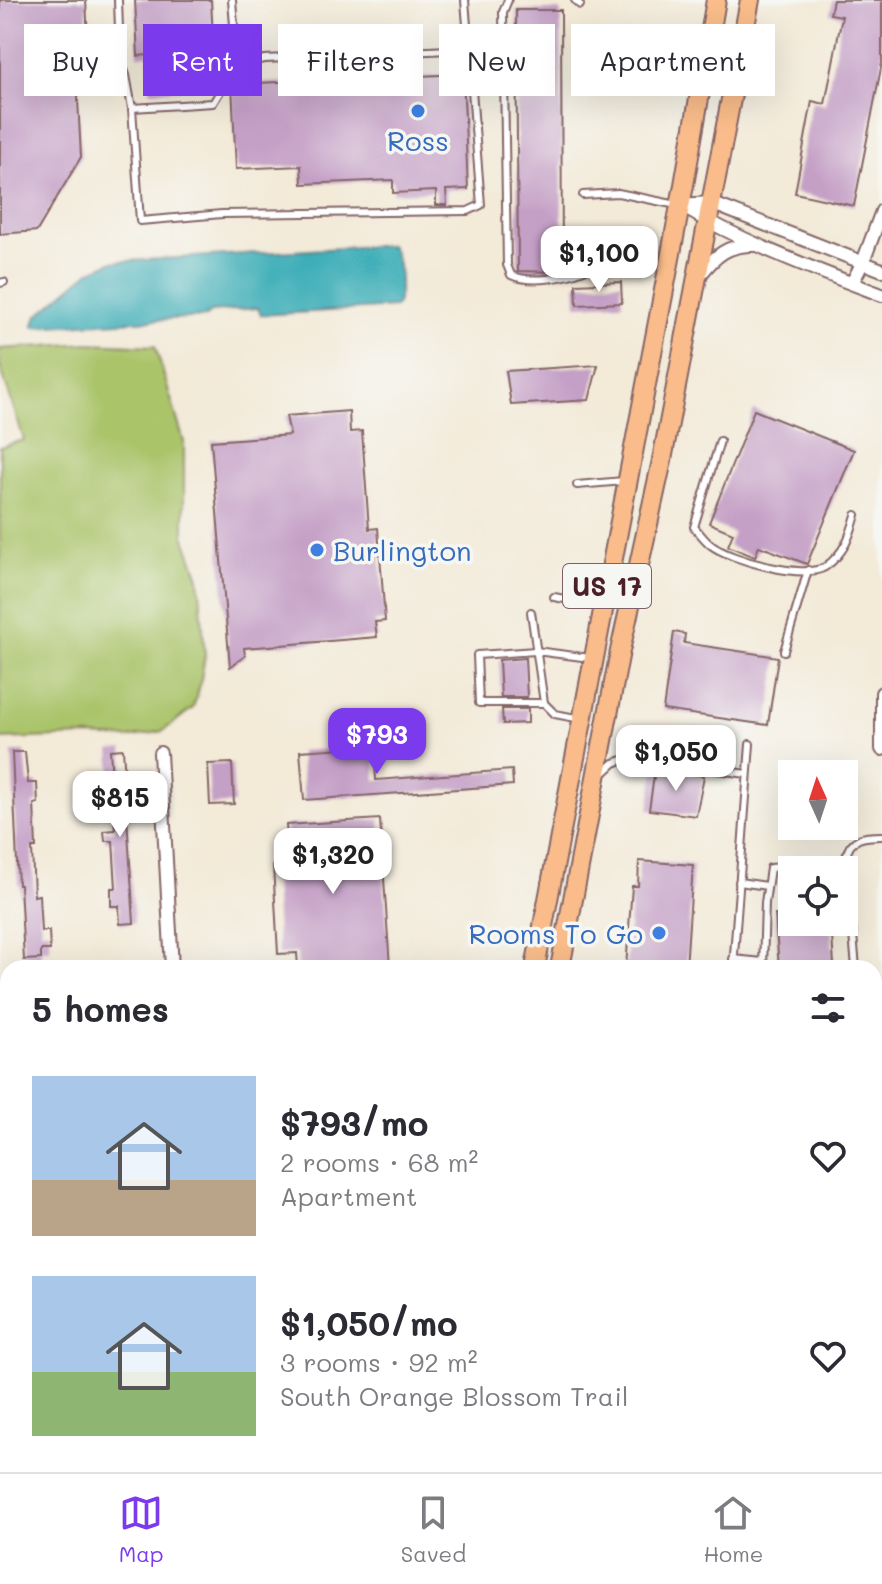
<!DOCTYPE html>
<html lang="en">
<head>
<meta charset="utf-8">
<style>
	body { margin:0; font-family:Mali,sans-serif; background:#f2f2f3; color:#2b2b33; height:100vh; display:flex; flex-direction:column; font-size:30px; white-space:nowrap }
	* { box-sizing:border-box; margin:0 }
	p { font-size:26px; color:#7c7c81 }
	.icon { flex:none; width:44px; height:44px; fill:none; stroke:currentColor; stroke-width:2; stroke-linecap:round; stroke-linejoin:round }
	.map { position:relative; flex:1; overflow:hidden }
	.drawer { position:absolute; left:0px; top:960px; width:882px; height:512px; display:flex; flex-direction:column; background:#fff; border-radius:24px 24px 0 0; box-shadow:0 8px 32px #0002 }
	.drawer>* { flex:none }
	.guide { position:absolute; left:24px; top:24px; width:834px; height:72px; display:flex; gap:16px }
	.needle { width:52px; rotate:357deg }
	.fabs { position:absolute; left:778px; top:760px; display:grid; gap:16px }
	.fabs a { display:grid; place-items:center; width:80px; height:80px; border-radius:0px; background:#fff; box-shadow:0 8px 32px #0002; font-size:40px }
	.price { position:absolute; translate:-50% -68px; padding:0 18px; border-radius:16px; background:#fff; color:#222; font-size:26px; line-height:52px; filter:drop-shadow(0 2px 4px #0008) }
	.price::after { content:''; position:absolute; left:50%; top:48px; width:24px; height:18px; margin-left:-12px; background:inherit; clip-path:polygon(0 0,100% 0,50% 100%) }
	.price.active { background:#7c3aed; color:#fff }
	ul { padding:0; list-style:none }
	li { display:flex; align-items:center; gap:24px; height:200px; padding:0 32px }
	li span { display:grid; place-items:center; flex:none; width:224px; height:160px; border-radius:0px; color:#555 }
	li>.icon { margin-inline-start:auto }
	span .icon { width:96px; height:96px; fill:#fffc; stroke-width:1 }
	li b { font-size:34px }
	h2 { display:flex; justify-content:space-between; align-items:center; height:96px; padding:0 32px; font-size:34px }
	.pill { padding:0 28px; border-radius:0px; background:#fff; box-shadow:0 8px 32px #0002; font-size:28px; line-height:72px }
	.pill.active { background:#7c3aed; color:#fff }
	.tabs { display:flex; justify-content:space-around; align-items:center; height:112px; border-top:2px solid #e1e1e2; background:#fff; font-size:22px; color:#7c7c81 }
	.tabs a { display:grid; justify-items:center; gap:4px }
	.tabs .active { color:#7c3aed }
	.map>svg:first-child { display:block }
	.green { fill:#aac46a; stroke:#7a724a; stroke-width:2 }
	.water { fill:#3eaeb8; stroke:#446672; stroke-width:2 }
	.building { fill:#c49fc6 }
	.lines { fill:none; stroke-linecap:round; stroke-linejoin:round }
	.lane-casing { stroke:#856668; stroke-width:10 }
	.street-casing { stroke:#856668; stroke-width:16 }
	.primary-casing { stroke:#856668; stroke-width:22 }
	.lane { stroke:#fff; stroke-width:6 }
	.street { stroke:#fff; stroke-width:12 }
	.primary { stroke:#f9bc8a; stroke-width:18 }
	.shop-dot { fill:#3f7fe0; stroke:#f6f6f2; stroke-width:3 }
	.labels { text-anchor:middle; dominant-baseline:central; stroke-width:7; stroke-linejoin:round; paint-order:stroke }
	.shield { fill:#f6f6f2; stroke:#7e6067; stroke-width:2 }
	.shield-label { font-size:26px; font-weight:bold; fill:#4a1f2b }
	.shop-label { font-size:28px; fill:#366cbe; stroke:#f6f6f2 }
</style>
</head>
<body>
<div class="map">
<svg width="882" height="1472" viewBox="0 0 882 1472">
	<rect width="100%" height="100%" fill="#f6f6f2"/>
	<filter id="ink" filterUnits="userSpaceOnUse"><feTurbulence type="fractalNoise" baseFrequency=".0125" numOctaves="2"/><feDisplacementMap in="SourceGraphic" scale="16" xChannelSelector="R" yChannelSelector="G"/><feConvolveMatrix kernelMatrix="1 2 1 2 8 2 1 2 1" color-interpolation-filters="sRGB"/></filter>
	<filter id="wash" filterUnits="userSpaceOnUse"><feTurbulence type="fractalNoise" baseFrequency=".006" numOctaves="4" result="noise"/><feDisplacementMap in="SourceGraphic" scale="32" xChannelSelector="R" yChannelSelector="G"/><feGaussianBlur stdDeviation="1.8" result="paint"/><feColorMatrix in="noise" values="0 0 0 0 0 0 0 0 0 0 0 0 0 0 0 0 0 1.4 0 .05"/><feComposite in="paint" operator="in"/></filter>
	<g filter="url(#wash)">
		<rect width="100%" height="100%" fill="#f3ead8"/>
		<path class="green" d="M89,343l66,3 29,96v93l15,43 6,77 -5,30 -7,23 -30,23 -35,7 -41,-2 -87,3v-292l24,-7 -24,-74v-17z"/>
		<path class="water" d="M390,245c10,14 14,46 5,62l-134,8 -3,-7 -47,4 -5,5 -173,10 4,-11 53,-45 21,-9z"/>
		<g id="blocks">
			<g class="building">
				<path d="M0,0h86l3,60 -13,1 5,96 -44,74 -37,3z"/>
				<path d="M135,0h76l4,76 -10,12 -55,3 -2,-36 -10,1z"/>
				<path d="M833,0h49v63l-28,143 -59,-13 17,-92 13,3 17,-88 -12,-2z"/>
				<path d="M516,10h45l1,260 -5,2 -39,-1z"/>
				<path d="M463,74l5,115 -22,1 1,15h-11v-14l-43,2v-13l-91,4 -1,-18 -65,3 -4,-85z"/>
				<path d="M621,282l1,21 -45,2 -1,-21z"/>
				<path d="M598,365l-9,35 -78,5 -5,-34z"/>
				<path d="M754,410l100,40 -47,114 -48,-18 -4,11 -27,-11 5,-13 -24,-10z"/>
				<path d="M349,411l1,21 12,-1 7,98 9,-1 7,93 -10,1 2,15 -133,11 1,8 -15,11 -19,-226 79,-6 -4,-19z"/>
				<path d="M674,632l11,2 -1,9 94,14 -10,68 -105,-15z"/>
				<path d="M525,658l2,39h-26l-2,-37z"/>
				<path d="M502,709h26v14l-25,1z"/>
				<path d="M374,746l2,34 136,-10 1,15 -209,15 -4,-49z"/>
				<path d="M123,749l3,43h2l1,25h-2l7,106 -14,1 -1,-18h-8v-18h5l-3,-47h-8l-1,-10 11,-1 -2,-22 -7,1v-16h7l-3,-43z"/>
				<path d="M12,752h13l3,31h9l1,20 -4,1 2,44h-4l2,48 5,-1 2,36h8l1,19h-9v9l-17,1 -4,-75h-2z"/>
				<path d="M232,763l2,41 -24,1 -2,-41z"/>
				<path d="M655,769l49,7 -8,40 -47,-6z"/>
				<path d="M380,819l10,149h-92l-1,-15 -19,1 -5,-89 16,-1 -3,-39z"/>
				<path d="M639,861l54,4 -7,103h-60l6,-82h6z"/>
				<path d="M792,914v8h39l3,43 -55,3 -4,-53z"/>
			</g>
		</g>
	</g>
	<g filter="url(#ink)">
		<use href="#blocks" fill-opacity="0" stroke="#856668" stroke-width="2"/>
		<g class="lines">
			<defs>
				<g id="lane">
					<path d="M118,0l2,58 6,17 6,33 8,113 82,-7 246,-3 13,-6 -16,-205"/>
					<path d="M232,0l5,64 28,-5 204,-10"/>
					<path d="M508,0l-5,12 4,253 4,10c19,9 54,3 73,-5"/>
					<path d="M575,0l5,5"/>
					<path d="M132,108l81,-5 24,-39"/>
					<path d="M583,195l35,-2 59,12"/>
					<path d="M0,283l4,-1"/>
					<path d="M720,441l-26,86c6,6 11,14 17,18 19,15 93,35 114,22 20,-14 25,-31 31,-52"/>
					<path d="M577,485l47,-4"/>
					<path d="M554,597l48,9"/>
					<path d="M531,612l13,91"/>
					<path d="M784,651l24,-81"/>
					<path d="M581,719l-26,-5 -11,-11h-65l-2,-48 59,-4 54,7"/>
					<path d="M601,775l13,-12 14,-5 119,16"/>
					<path d="M739,882l28,4"/>
					<path d="M733,959l30,3"/>
					<path d="M733,968l17,-224"/>
					<path d="M763,968l2,-65 5,-35 76,-6"/>
					<path d="M856,968l-10,-111c4,-20 18,-21 36,-21"/>
					<path d="M874,1080h8"/>
					<path d="M874,1112l2,30h6"/>
					<path d="M874,1234l8,-1"/>
					<path d="M224,1464v8"/>
					<path d="M494,1464l11,2"/>
					<path d="M570,1464v8"/>
					<path d="M586,1464l1,8"/>
					<path d="M854,1464l1,8"/>
					<path d="M375,1472h39"/>
				</g>
				<g id="street">
					<path d="M680,205c63,38 134,64 202,90"/>
					<path d="M680,205l31,-2 171,67"/>
					<path d="M700,275c15,-19 28,-31 54,-30"/>
					<path d="M852,283l11,-21 19,-51"/>
					<path d="M882,693v56"/>
					<path d="M160,753l12,215"/>
					<path d="M874,1016h8"/>
					<path d="M874,1040h8"/>
					<path d="M0,1119l8,153"/>
					<path d="M0,1370l8,-9"/>
					<path d="M201,1464l1,8"/>
				</g>
				<g id="primary">
					<path d="M535,968l149,-783 32,-185"/>
					<path d="M560,968l60,-317 41,-186 89,-465"/>
					<path d="M434,1472l2,-8"/>
					<path d="M460,1472l1,-8"/>
				</g>
			</defs>
			<use href="#lane" class="lane-casing"/>
			<use href="#street" class="street-casing"/>
			<use href="#primary" class="primary-casing"/>
			<use href="#lane" class="lane"/>
			<use href="#street" class="street"/>
			<use href="#primary" class="primary"/>
		</g>
	</g>
	<g class="shop-dot">
		<circle cx="418" cy="111" r="8"/>
		<circle cx="317" cy="550" r="8"/>
		<circle cx="659" cy="933" r="8"/>
	</g>
	<g class="labels">
		<rect class="shield" x="563" y="564" width="88" height="44" rx="6"/>
		<g class="shield-label">
			<text x="607" y="586">US 17</text>
		</g>
		<g class="shop-label">
			<text x="418" y="140">Ross</text>
			<text x="333" y="550" text-anchor="start">Burlington</text>
			<text x="643" y="933" text-anchor="end">Rooms To Go</text>
		</g>
	</g>
</svg>
<div class="fabs">
<a><svg class="needle" viewBox="-14 -14 28 28"><path d="M0-13l5 13h-10z" fill="#e53935"/><path d="M0 13l5-13h-10z" fill="#7c7c81"/></svg></a>
<a><svg class="icon" aria-label="locate" viewBox="0 0 24 24"><circle cx="12" cy="12" r="6"/><path d="M12 2v4M12 18v4M2 12h4M18 12h4"/></svg></a>
</div>
<b class="price" style="left:599px;top:294px">$1,100</b>
<b class="price active" style="left:377px;top:776px">$793</b>
<b class="price" style="left:676px;top:793px">$1,050</b>
<b class="price" style="left:120px;top:839px">$815</b>
<b class="price" style="left:333px;top:896px">$1,320</b>
<div class="guide">
<a class="pill">Buy</a>
<a class="pill active">Rent</a>
<a class="pill">Filters</a>
<a class="pill">New</a>
<a class="pill">Apartment</a>
</div>
<section class="drawer">
<h2>5 homes<svg class="icon" aria-label="filters" viewBox="0 0 24 24"><path d="M4 7h16M4 17h16"/><circle cx="9" cy="7" r="2"/><circle cx="15" cy="17" r="2"/></svg></h2>
<ul>
<li><span style="background:linear-gradient(#a9c7e8 65%,#b9a48a 0)"><svg class="icon" aria-label="home" viewBox="0 0 24 24"><path d="M3 11l9-7 9 7M6 9v11h12V9"/></svg></span><div><b>$793/mo</b><p>2 rooms · 68 m²</p><p>Apartment</p></div><svg class="icon" aria-label="heart" viewBox="0 0 24 24"><path d="M12 20l-8-8c-3-5 5-10 8-4 3-6 11-1 8 4z"/></svg></li>
<li><span style="background:linear-gradient(#a9c7e8 60%,#8fb573 0)"><svg class="icon" aria-label="home" viewBox="0 0 24 24"><path d="M3 11l9-7 9 7M6 9v11h12V9"/></svg></span><div><b>$1,050/mo</b><p>3 rooms · 92 m²</p><p>South Orange Blossom Trail</p></div><svg class="icon" aria-label="heart" viewBox="0 0 24 24"><path d="M12 20l-8-8c-3-5 5-10 8-4 3-6 11-1 8 4z"/></svg></li>
</ul>
</section>
</div>
<nav class="tabs">
<a class="active"><svg class="icon" aria-label="map" viewBox="0 0 24 24"><path d="M3 6l6-2 6 2 6-2v14l-6 2-6-2-6 2zM9 4v14M15 6v14"/></svg>Map</a>
<a><svg class="icon" aria-label="saved" viewBox="0 0 24 24"><path d="M7 4h10v16l-5-4-5 4z"/></svg>Saved</a>
<a><svg class="icon" aria-label="home" viewBox="0 0 24 24"><path d="M3 11l9-7 9 7M6 9v11h12V9"/></svg>Home</a>
</nav>
</body>
</html>
